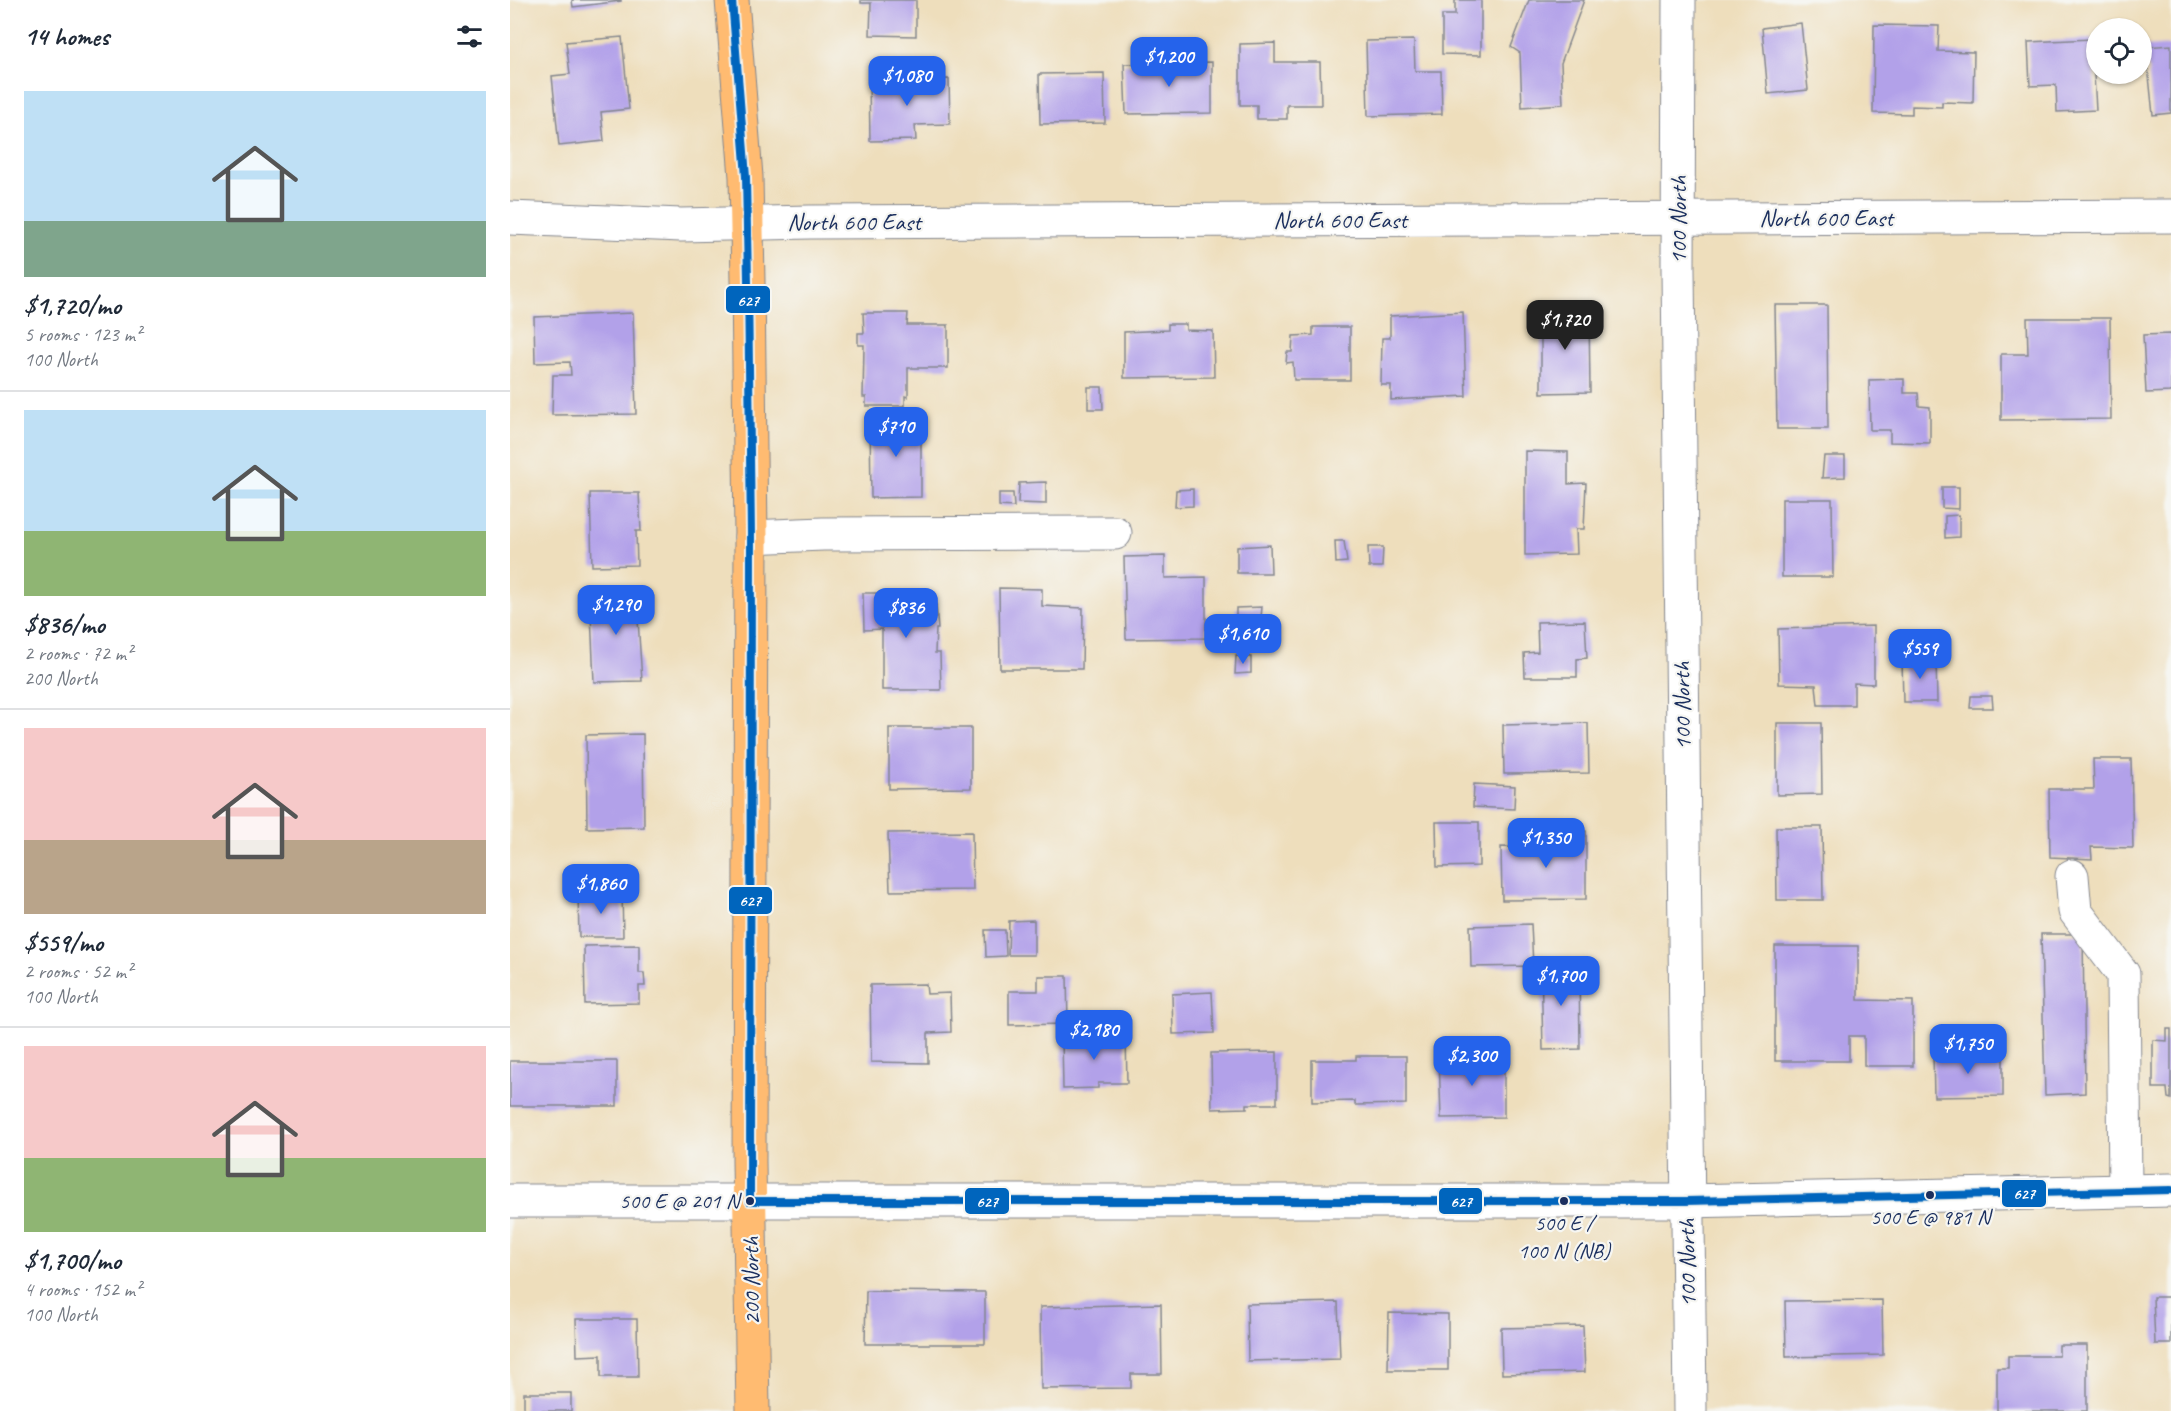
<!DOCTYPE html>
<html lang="en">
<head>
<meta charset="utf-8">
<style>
	body { margin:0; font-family:Caveat,sans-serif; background:#f6f6f7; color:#1f2937; height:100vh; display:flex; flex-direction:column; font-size:22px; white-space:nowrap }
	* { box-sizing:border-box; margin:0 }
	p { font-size:20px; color:#747a83 }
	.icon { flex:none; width:33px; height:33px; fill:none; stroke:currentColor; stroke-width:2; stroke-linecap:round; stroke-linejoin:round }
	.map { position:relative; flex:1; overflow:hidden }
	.side { display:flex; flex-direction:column; background:#fff; width:510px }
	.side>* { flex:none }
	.controls { position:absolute; left:1576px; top:18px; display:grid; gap:12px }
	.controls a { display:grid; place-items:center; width:66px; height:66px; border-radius:50%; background:#fff; box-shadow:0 2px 4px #0004; font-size:30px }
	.price { position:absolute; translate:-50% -51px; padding:0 14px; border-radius:12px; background:#2563eb; color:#fff; font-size:20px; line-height:39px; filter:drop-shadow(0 2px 3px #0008) }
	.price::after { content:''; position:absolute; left:50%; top:36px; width:18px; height:14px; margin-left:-9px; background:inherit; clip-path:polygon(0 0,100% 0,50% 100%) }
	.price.selected { background:#222; color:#fff }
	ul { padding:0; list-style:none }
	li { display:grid; align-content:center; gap:12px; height:318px; padding:0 24px }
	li+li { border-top:2px solid #e0e1e3 }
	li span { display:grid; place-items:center; height:186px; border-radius:0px; color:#555 }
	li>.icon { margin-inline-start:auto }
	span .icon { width:108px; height:108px; fill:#fffc; stroke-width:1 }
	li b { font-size:26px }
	h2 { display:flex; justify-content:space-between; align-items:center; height:72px; padding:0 24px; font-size:26px }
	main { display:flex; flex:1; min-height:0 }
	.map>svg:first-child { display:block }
	.building { fill:#b2a1e9 }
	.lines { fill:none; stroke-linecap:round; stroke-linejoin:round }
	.minor-casing { stroke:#84868d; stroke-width:35 }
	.major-casing { stroke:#84868d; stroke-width:35 }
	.minor { stroke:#fff; stroke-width:33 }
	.major { stroke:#ffbb71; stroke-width:33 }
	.bus-1-casing { stroke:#f6f6f2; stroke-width:12 }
	.bus-1 { stroke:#0065bd; stroke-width:8 }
	.bus-dot { fill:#1b2f5e; stroke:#f6f6f2; stroke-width:2 }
	.labels { text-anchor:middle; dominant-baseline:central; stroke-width:4.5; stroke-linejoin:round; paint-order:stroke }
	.bus-label { font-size:22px; fill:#1b2f5e; stroke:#f6f6f2 }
	.street-label { font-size:24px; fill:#1b2f5e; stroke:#f6f6f2 }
	.line-badge { stroke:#f6f6f2; stroke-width:2 }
	.badge-label { font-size:16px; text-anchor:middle; font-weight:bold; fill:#fff }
</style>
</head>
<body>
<main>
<section class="side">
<h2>14 homes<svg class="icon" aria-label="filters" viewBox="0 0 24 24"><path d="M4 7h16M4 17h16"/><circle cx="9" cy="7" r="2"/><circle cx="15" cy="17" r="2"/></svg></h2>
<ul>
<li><span style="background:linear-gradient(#bfe0f5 70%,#7fa58c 0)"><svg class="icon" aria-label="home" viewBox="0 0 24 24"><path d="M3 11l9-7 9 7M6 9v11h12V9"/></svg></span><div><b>$1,720/mo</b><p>5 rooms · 123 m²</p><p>100 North</p></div></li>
<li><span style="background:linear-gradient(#bfe0f5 65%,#8fb573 0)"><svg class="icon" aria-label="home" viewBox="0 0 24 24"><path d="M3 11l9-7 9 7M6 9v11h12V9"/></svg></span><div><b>$836/mo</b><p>2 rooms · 72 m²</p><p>200 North</p></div></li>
<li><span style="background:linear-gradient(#f6c9c9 60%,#b9a48a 0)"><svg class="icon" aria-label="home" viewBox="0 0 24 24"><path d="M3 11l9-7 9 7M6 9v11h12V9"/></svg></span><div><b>$559/mo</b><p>2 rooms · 52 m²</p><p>100 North</p></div></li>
<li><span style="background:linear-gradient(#f6c9c9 60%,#8fb573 0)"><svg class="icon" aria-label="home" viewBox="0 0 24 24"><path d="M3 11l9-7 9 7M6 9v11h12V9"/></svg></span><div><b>$1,700/mo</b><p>4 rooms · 152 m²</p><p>100 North</p></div></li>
</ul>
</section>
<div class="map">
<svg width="1661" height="1411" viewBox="0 0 1661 1411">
	<rect width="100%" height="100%" fill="#f6f6f2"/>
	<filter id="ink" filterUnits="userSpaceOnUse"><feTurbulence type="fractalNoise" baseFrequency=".0167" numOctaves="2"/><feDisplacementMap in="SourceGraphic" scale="12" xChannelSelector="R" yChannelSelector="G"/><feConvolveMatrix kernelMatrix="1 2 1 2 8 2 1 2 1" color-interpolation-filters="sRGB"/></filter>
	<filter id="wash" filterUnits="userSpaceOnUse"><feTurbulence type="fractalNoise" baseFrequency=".008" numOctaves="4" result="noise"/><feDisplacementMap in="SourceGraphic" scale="24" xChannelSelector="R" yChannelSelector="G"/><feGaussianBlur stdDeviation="1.35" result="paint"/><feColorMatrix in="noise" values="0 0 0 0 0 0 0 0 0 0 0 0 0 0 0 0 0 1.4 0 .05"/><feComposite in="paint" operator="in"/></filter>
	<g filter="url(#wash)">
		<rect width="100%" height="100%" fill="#eedebc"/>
		<g id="blocks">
			<g class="building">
				<path d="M62,0h49v1l-48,6z"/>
				<path d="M351,0h55v36l-46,-1 1,-32h-10z"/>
				<path d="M945,0h26v55l-39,-1v-39h13z"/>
				<path d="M1019,0h55l-23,63 2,41 -41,3 -2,-54 -9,-6z"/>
				<path d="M1291,23l7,67 -40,4 -6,-66z"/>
				<path d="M1364,25l65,1 -1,25 36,1 -1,51 -31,-1v5l-30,-1v8l-39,-1z"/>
				<path d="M112,37l7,72 -28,3 3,29 -45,5 -7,-70 18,-2 -4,-32z"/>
				<path d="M1582,39l4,71 -39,2 -1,-27 -26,1 -2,-44z"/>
				<path d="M904,40l1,31h26l1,43 -74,2 -2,-75z"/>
				<path d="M765,43v19h45l1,43h-34v14h-30v-14h-17v-61z"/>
				<path d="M1661,45v68l-18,2 -7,-68z"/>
				<path d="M702,62v51l-86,1 -2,-50z"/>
				<path d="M594,73l1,50 -65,1 -1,-50z"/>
				<path d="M439,79l1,45 -35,1 1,15 -46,1 -1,-61z"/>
				<path d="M1265,305h52l1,124h-51z"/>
				<path d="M1031,310h48l1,82 -49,1z"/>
				<path d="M953,312l3,84 -75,4v-15h-10l1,-47h8v-22z"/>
				<path d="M123,313l3,101 -84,1 1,-40h18l-1,-13 -35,1 -1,-46z"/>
				<path d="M353,313h45l-1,12h41v43h-40v29l-3,-1v10h-39v-9h-3l1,-52h-6v-12h6z"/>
				<path d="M1517,318h83l1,101 -110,1v-66h27z"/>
				<path d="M658,324h18v6l27,1 1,46 -90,1v-46l44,-2z"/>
				<path d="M803,327h37v53h-56l-1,-18 -7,1 1,-11h5l1,-16 20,-1z"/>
				<path d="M1661,334v58l-25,1 -3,-58z"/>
				<path d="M1394,379v14h14l1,13 11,1v36l-40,-1v-12h-20l-1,-50z"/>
				<path d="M578,387h14l1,22h-15z"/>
				<path d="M411,418v79l-50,1 -1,-79z"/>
				<path d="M1015,451l43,1v32l18,-1 -2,46h-8l1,25 -52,1z"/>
				<path d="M1314,456h21v21l-23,1z"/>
				<path d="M536,482v22l-28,-1 1,-20z"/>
				<path d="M1432,487h17v22l-17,-1z"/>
				<path d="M683,489v17l-18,1 1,-17z"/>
				<path d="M80,493h49l2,38h-5l1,34 -45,1z"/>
				<path d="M489,493h14l1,14 -15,-1z"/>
				<path d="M1272,499h50l1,78h-51z"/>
				<path d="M1449,515v22l-14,1v-22z"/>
				<path d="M825,541h9l3,21 -11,1z"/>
				<path d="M760,545l1,28h-34v-26z"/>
				<path d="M858,547h15l-1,20h-13z"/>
				<path d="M655,556v22l41,-1v61l-80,1 -2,-82z"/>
				<path d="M489,588l43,1v17l41,2 -1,61h-82z"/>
				<path d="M126,589l6,92 -48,1 -4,-90z"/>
				<path d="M353,593h72l3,36h-2l-1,24h5l1,37h-59v-61l-18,1z"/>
				<path d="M752,607l-2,21 -24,-1v-19z"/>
				<path d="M1075,621l2,37 -10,1v18h-52l-1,-24 14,-1 -1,-30z"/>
				<path d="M1364,626v58l-20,-1v22h-36l-2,-20 -37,-1 -1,-55z"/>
				<path d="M726,656l15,1v16l-16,1z"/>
				<path d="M1392,659h34l1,43h-34z"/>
				<path d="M1461,696h21l1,12h-23z"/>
				<path d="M1078,723l1,50 -85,1 -1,-49z"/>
				<path d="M1267,723h44l1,71 -45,1z"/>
				<path d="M379,728h82v60l-82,1z"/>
				<path d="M133,734l1,93 -57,1 -1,-93z"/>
				<path d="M1583,759h38l2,89 -42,-1 1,12 -42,-2 -1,-68h45z"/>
				<path d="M964,784l41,2 -1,23 -41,-2z"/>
				<path d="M926,822h43v44l-42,1z"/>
				<path d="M1266,827h46l1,73h-46z"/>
				<path d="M1076,831v68l-84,1 -1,-53 41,1v-16z"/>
				<path d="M462,832l1,58 -83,1 -2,-58z"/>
				<path d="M112,892l1,45h-44l-1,-44z"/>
				<path d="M524,920v35h-26l1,-34z"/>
				<path d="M1021,924l2,42 -62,1 -1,-41z"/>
				<path d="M475,930h20l1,26 -20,1z"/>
				<path d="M1531,934h42l2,159 -40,2z"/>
				<path d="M129,945v28h5l1,13h-6v17l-54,1 -1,-58z"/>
				<path d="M1265,946h83v54l55,1v65h-49v-30h-15v25h-74z"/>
				<path d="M1031,964h38l1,85 -37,1z"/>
				<path d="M528,976h29l1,48 -59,1v-34h29z"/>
				<path d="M416,984l1,10 23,-1 1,39 -23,1v30l-57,-1 -1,-77z"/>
				<path d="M702,992l2,41 -41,1 -1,-40z"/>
				<path d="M1657,1029h4v70l-3,-1 -1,-10h-14v-48l14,1z"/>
				<path d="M616,1036l1,47h-29v5l-35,1 -1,-52z"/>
				<path d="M767,1052v52h-30v4l-35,1 -1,-56z"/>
				<path d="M1493,1053v43l-69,1 -1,-43z"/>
				<path d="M846,1056h50v48l-51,1v-4l-43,1v-42h44z"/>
				<path d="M929,1056h65v61l-63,1z"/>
				<rect x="0" y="1061" width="107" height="45"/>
				<path d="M356,1291l119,1v52h-120z"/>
				<path d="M1643,1297h18v47h-16z"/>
				<path d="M1372,1300l1,55 -97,2 -1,-56z"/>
				<path d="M828,1302l2,57 -92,2 -1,-57z"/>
				<path d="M651,1304l1,70h-31v14l-90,1 -1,-82z"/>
				<path d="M879,1313l59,1v56h-60z"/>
				<path d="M66,1319h61l1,58h-37v-22l-24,1z"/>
				<path d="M1073,1326l2,46 -83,2 -1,-46z"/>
				<path d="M1549,1345h28v66h-90v-43h11v-12h51z"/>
				<rect x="14" y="1393" width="47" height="18"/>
			</g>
		</g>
	</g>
	<g filter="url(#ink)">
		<use href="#blocks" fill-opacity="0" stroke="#84868d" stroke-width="1.5"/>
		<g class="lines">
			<defs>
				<g id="minor">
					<path d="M1169,0l-1,268 12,1143"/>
					<path d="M0,218l171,7 129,-3 1361,-6"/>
					<path d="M241,537l72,-3 292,-1"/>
					<path d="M1562,876l3,35 48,63 2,216"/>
					<path d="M0,1201h1176l485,-11"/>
				</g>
				<path id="major" d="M222,0l14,177 2,104 3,256 -2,624 4,250"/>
			</defs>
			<use href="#minor" class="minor-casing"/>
			<use href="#major" class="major-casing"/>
			<use href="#minor" class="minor"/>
			<use href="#major" class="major"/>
			<defs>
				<g id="bus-1">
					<path d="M222,0l14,177 2,104 3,256 -1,664"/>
					<path d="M240,1201h936l485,-11"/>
				</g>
			</defs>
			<use href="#bus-1" class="bus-1-casing"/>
			<use href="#bus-1" class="bus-1"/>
		</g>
	</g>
	<g class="bus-dot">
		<circle cx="1420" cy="1195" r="5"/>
		<circle cx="240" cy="1201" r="5"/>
		<circle cx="1054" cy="1201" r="5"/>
	</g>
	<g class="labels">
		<g class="bus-label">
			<text x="229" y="1201" text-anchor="end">500 E @ 201 N</text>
			<text x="1420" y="1217">500 E @ 981 N</text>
			<text x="1054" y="1223">500 E /<tspan x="1054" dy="28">100 N (NB)</tspan></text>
		</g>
		<g class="street-label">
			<text x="1316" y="218">North 600 East</text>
			<text x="830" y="220">North 600 East</text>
			<text transform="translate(1168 220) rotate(-90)">100 North</text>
			<text x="344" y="222">North 600 East</text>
			<text transform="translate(1172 706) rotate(-91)">100 North</text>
			<text transform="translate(1177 1263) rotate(-91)">100 North</text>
			<text transform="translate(241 1281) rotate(-91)">200 North</text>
		</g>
	</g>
	<g class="line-badge">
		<rect x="215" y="285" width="46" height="29" rx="6" fill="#0065bd"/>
		<rect x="218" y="886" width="45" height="29" rx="6" fill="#0065bd"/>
		<rect x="1491" y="1179" width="46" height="29" rx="6" fill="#0065bd"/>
		<rect x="454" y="1187" width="46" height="28" rx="6" fill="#0065bd"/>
		<rect x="928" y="1187" width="45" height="28" rx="6" fill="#0065bd"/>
	</g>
	<g class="badge-label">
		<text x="238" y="306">627</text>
		<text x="240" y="906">627</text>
		<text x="1514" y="1199">627</text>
		<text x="477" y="1207">627</text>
		<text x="951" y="1207">627</text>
	</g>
</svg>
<div class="controls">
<a><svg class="icon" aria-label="locate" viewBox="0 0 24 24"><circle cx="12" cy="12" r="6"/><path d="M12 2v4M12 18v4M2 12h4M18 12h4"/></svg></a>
</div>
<b class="price" style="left:659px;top:88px">$1,200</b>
<b class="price" style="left:397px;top:107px">$1,080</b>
<b class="price selected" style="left:1055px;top:351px">$1,720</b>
<b class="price" style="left:386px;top:458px">$710</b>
<b class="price" style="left:106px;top:636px">$1,290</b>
<b class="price" style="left:396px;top:639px">$836</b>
<b class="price" style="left:733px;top:665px">$1,610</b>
<b class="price" style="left:1410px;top:680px">$559</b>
<b class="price" style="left:1036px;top:869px">$1,350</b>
<b class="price" style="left:91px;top:915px">$1,860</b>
<b class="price" style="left:1051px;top:1007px">$1,700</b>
<b class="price" style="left:584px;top:1061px">$2,180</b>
<b class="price" style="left:1458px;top:1075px">$1,750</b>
<b class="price" style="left:962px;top:1087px">$2,300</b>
</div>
</main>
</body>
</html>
